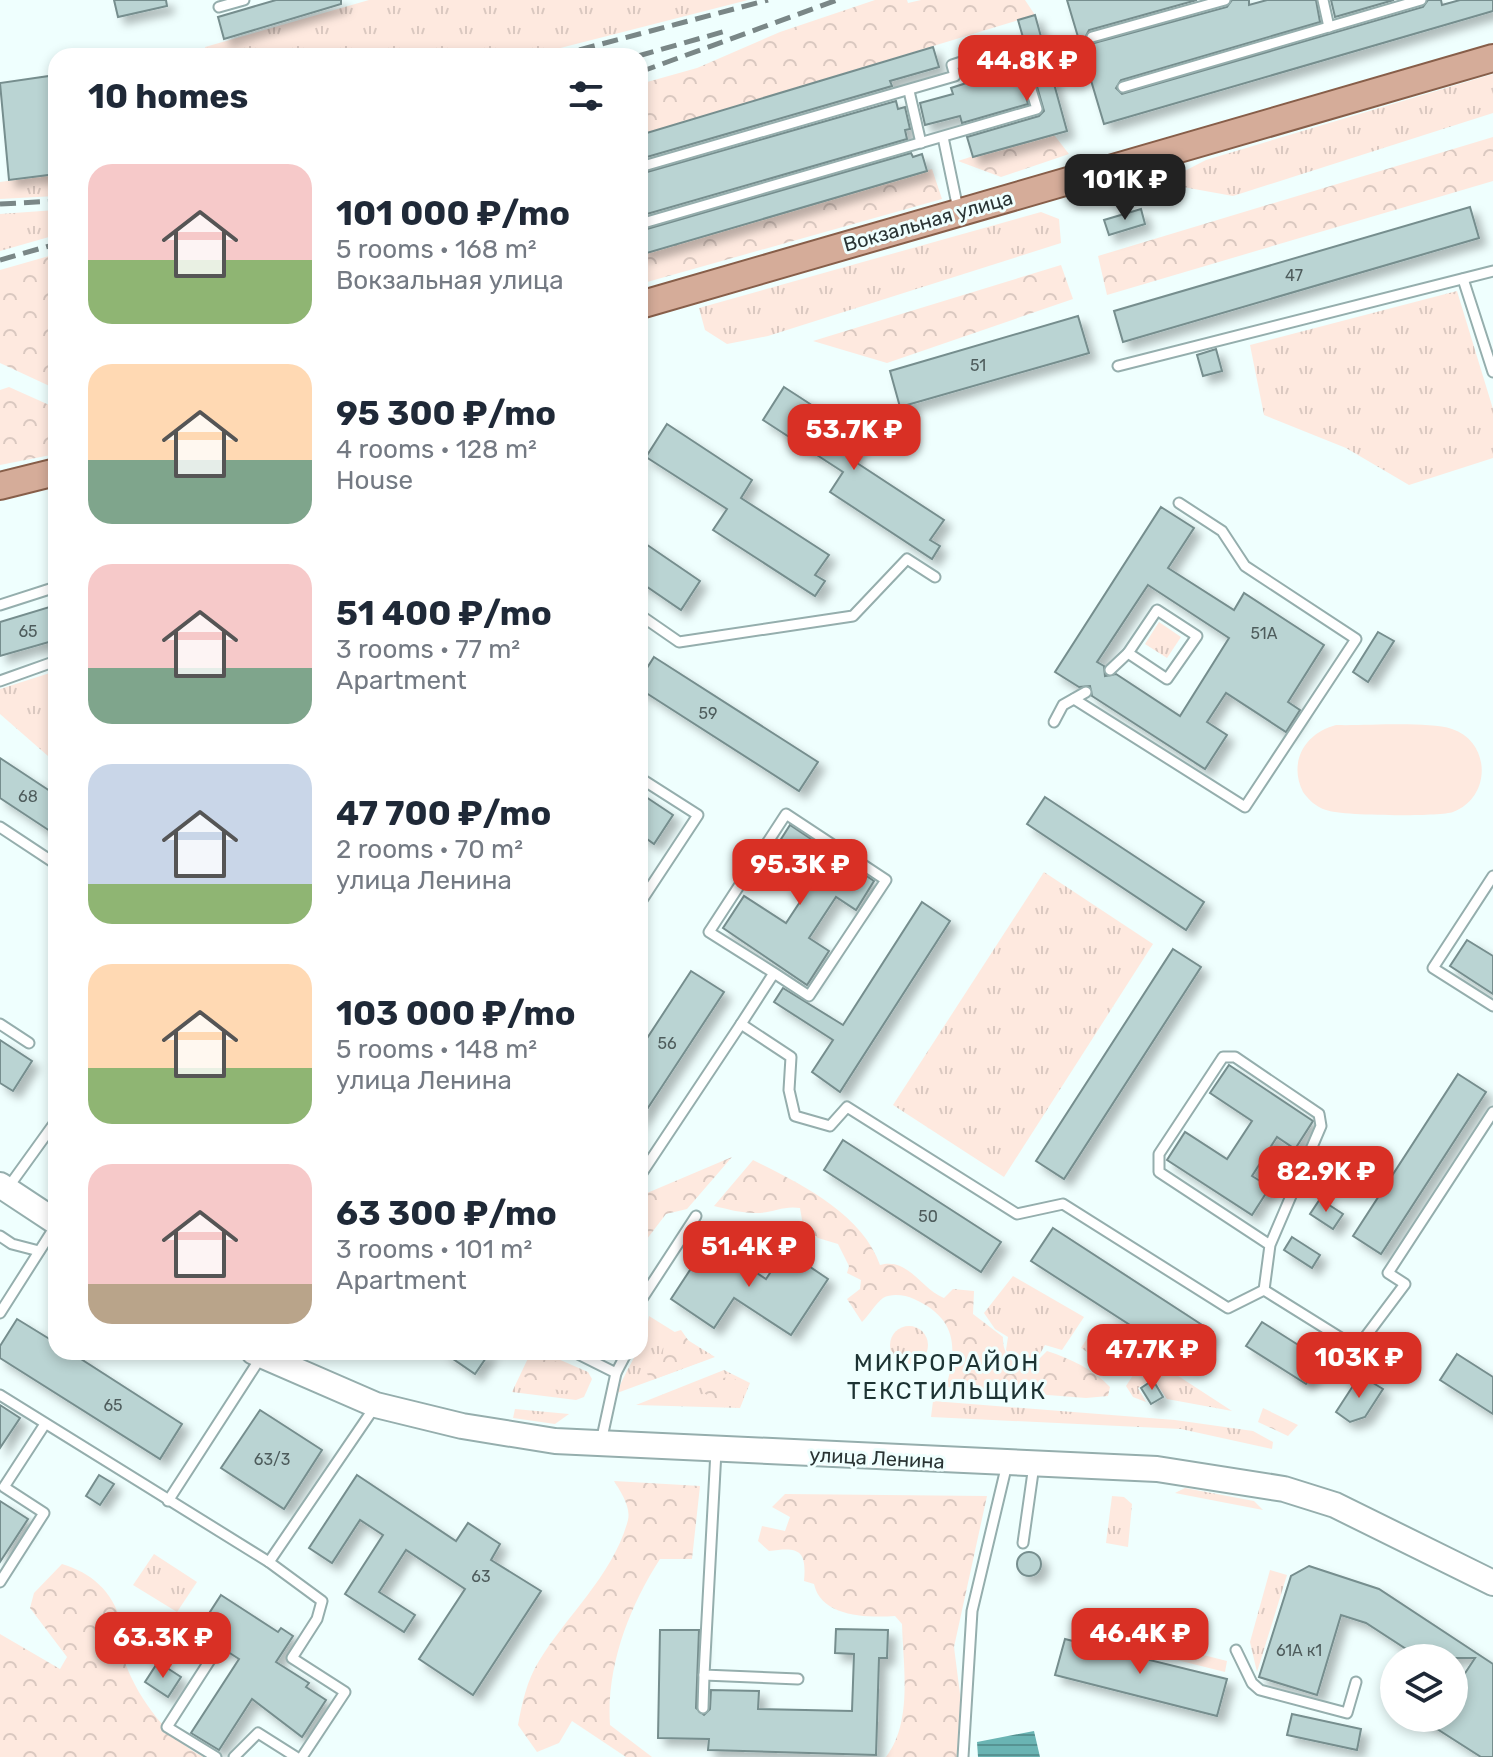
<!DOCTYPE html>
<html lang="en">
<head>
<meta charset="utf-8">
<style>
	body { margin:0; font-family:Rubik,sans-serif; background:#f2f2f3; color:#1f2937; height:100vh; display:flex; flex-direction:column; font-size:30px; white-space:nowrap }
	* { box-sizing:border-box; margin:0 }
	p { font-size:26px; color:#747a83 }
	.icon { flex:none; width:44px; height:44px; fill:none; stroke:currentColor; stroke-width:2; stroke-linecap:round; stroke-linejoin:round }
	.map { position:relative; flex:1; overflow:hidden }
	.drawer { position:absolute; left:48px; top:48px; width:600px; height:1312px; display:flex; flex-direction:column; background:#fff; border-radius:24px; box-shadow:0 4px 12px #0003 }
	.drawer>* { flex:none }
	.tools { position:absolute; left:1380px; top:1644px; display:grid; gap:16px }
	.tools a { display:grid; place-items:center; width:88px; height:88px; border-radius:50%; background:#fff; box-shadow:0 4px 12px #0003; font-size:40px }
	.price { position:absolute; translate:-50% -68px; padding:0 18px; border-radius:16px; background:#d93025; color:#fff; font-size:26px; line-height:52px; filter:drop-shadow(0 2px 4px #0008) }
	.price::after { content:''; position:absolute; left:50%; top:48px; width:24px; height:18px; margin-left:-12px; background:inherit; clip-path:polygon(0 0,100% 0,50% 100%) }
	.price.selected { background:#222; color:#fff }
	ul { padding:0; list-style:none }
	li { display:flex; align-items:center; gap:24px; height:200px; padding:0 40px }
	li span { display:grid; place-items:center; flex:none; width:224px; height:160px; border-radius:24px; color:#555 }
	li>.icon { margin-inline-start:auto }
	span .icon { width:96px; height:96px; fill:#fffc; stroke-width:1 }
	li b { font-size:34px }
	h2 { display:flex; justify-content:space-between; align-items:center; height:96px; padding:0 40px; font-size:34px }
	.map>svg:first-child { display:block }
	.grass { fill:url(#grass-tufts) }
	.forest { fill:url(#forest-crowns) }
	.garden { fill:#fee9df }
	.water { fill:url(#water-rules) }
	.building { fill:#bad4d3; stroke:#768e8e; stroke-width:2; fill-rule:evenodd; filter:url(#shadow) }
	.lines { fill:none; stroke-linecap:round; stroke-linejoin:round }
	.lane-casing { stroke:#95aead; stroke-width:13 }
	.secondary-casing { stroke:#95aead; stroke-width:28 }
	.primary-casing { stroke:#875e49; stroke-width:30 }
	.lane { stroke:#fff; stroke-width:9 }
	.secondary { stroke:#fff; stroke-width:24 }
	.primary { stroke:#d5ac99; stroke-width:26 }
	.rail { stroke:#7a8787; stroke-width:5; stroke-dasharray:16 8; stroke-linecap:butt }
	.labels { text-anchor:middle; dominant-baseline:central; stroke-width:6; stroke-linejoin:round; paint-order:stroke }
	.number-label { font-size:16px; fill:#4e5c5c }
	.street-label { font-size:20px; fill:#2a3434; stroke:#effffe }
	.quarter-label { font-size:24px; letter-spacing:2px; fill:#1d3333; stroke:#effffe }
</style>
</head>
<body>
<div class="map">
<svg width="1493" height="1757" viewBox="0 0 1493 1757">
	<defs>
		<pattern id="grass-tufts" width="24" height="20" patternUnits="userSpaceOnUse" patternTransform="scale(2)"><rect width="24" height="20" fill="#fee9df"/><path d="M3 7l-1-3M5 7V3M7 7l1-3M15 17l-1-3M17 17v-4M19 17l1-3" fill="none" stroke="#dac8c0"/></pattern>
		<pattern id="forest-crowns" width="20" height="18" patternUnits="userSpaceOnUse" patternTransform="scale(2)"><rect width="20" height="18" fill="#fee9df"/><path d="M2 6a3 3 0 1 1 6 0M12 15a3 3 0 1 1 6 0" fill="none" stroke="#dac8c0"/></pattern>
		<pattern id="water-rules" width="6" height="5" patternUnits="userSpaceOnUse" patternTransform="scale(2)"><rect width="6" height="5" fill="#6ab4b3"/><path d="M0 2.5h6" fill="none" stroke="#579392"/></pattern>
		<filter id="shadow"><feDropShadow dx="7" dy="7" stdDeviation="4" flood-color="#0004"/></filter>
	</defs>
	<rect width="100%" height="100%" fill="#effffe"/>
	<g class="grass">
		<path d="M369,0h379l-219,56h-322l-2,-9z"/>
		<path d="M1493,74v39l-260,83 -72,-13 45,-23z"/>
		<path d="M56,174v22l-56,3v-17z"/>
		<path d="M56,210v25l-56,16v-37z"/>
		<path d="M1041,212l18,7 2,24 -293,93 -41,8 -22,-14 -6,-22z"/>
		<path d="M1457,291l36,118v49l-84,27 -63,-37 -82,-33 -14,-70z"/>
		<path d="M1159,622l22,15 -14,21 -22,-14z"/>
		<path d="M56,671v92l-56,-49v-25z"/>
		<path d="M1044,872l109,72 -149,233 -111,-72z"/>
		<path d="M1013,1276l71,41 -22,33 -17,-5 -11,19c-14,2 -19,-4 -28,-14l2,-13 -13,-8 -11,-16z"/>
		<path d="M649,1316l66,41 -98,36c11,-29 28,-47 32,-77z"/>
		<path d="M1096,1325l38,25 -15,23 -38,-25z"/>
		<circle cx="909" cy="1345" r="19"/>
		<path d="M531,1352h11l46,20 4,7 -8,18 -8,3 -64,-8z"/>
		<path d="M1146,1355l86,56 -65,-12 -14,-21 -15,10 8,14 -13,-5 -7,-11z"/>
		<path d="M724,1370l26,13 -10,25 -104,-3z"/>
		<path d="M933,1401l242,19 78,11 20,11 -1,7 -91,-20 -250,-12z"/>
		<path d="M515,1409l54,5 -14,10 -42,-6z"/>
		<path d="M1185,1488l69,13 9,9 -88,-17z"/>
		<path d="M1112,1496l12,1 8,7 -4,43 -22,-4z"/>
		<path d="M154,1554l43,28 -20,30 -44,-27z"/>
		<path d="M1270,1570l17,5 -30,97 -7,-30z"/>
		<path d="M1132,1637l95,24 -2,11 -96,-24z"/>
	</g>
	<g class="forest">
		<path d="M875,0h32l1,3 13,-3h104l10,15 -395,120v-51l57,-16 83,-36z"/>
		<path d="M1051,131l18,23 -68,23 -43,-16z"/>
		<path d="M1493,137v44l-386,114 -9,-39z"/>
		<path d="M932,169l10,30 -302,85v-29z"/>
		<path d="M56,254v135l-56,-26v-93z"/>
		<path d="M1061,265l12,34 -186,64 -74,-22z"/>
		<path d="M9,387l47,21v46l-56,11v-75z"/>
		<path d="M732,1157l-45,52 -21,5 -26,34v-52z"/>
		<path d="M753,1160c46,23 109,53 127,105 28,-8 41,24 64,33l9,-9 21,2 -1,23 30,23c-1,16 10,32 28,30l16,-16c24,8 46,18 63,36l-2,9 -22,2 -140,-11c12,-41 10,-69 -32,-88 -9,-4 -22,-6 -31,-1 -7,5 -14,17 -21,24l-15,-23 13,-10 1,-9 -14,-7 2,-7 -11,-22 -20,-6 -15,-12 -3,-18c-17,-3 -30,6 -46,5 -13,0 -27,-4 -40,-7z"/>
		<path d="M681,1330l22,31 -51,19 -9,-11 19,-9 3,-25z"/>
		<path d="M534,1353l43,17 7,9 -1,9c-20,7 -43,-1 -61,-13z"/>
		<path d="M731,1377l12,7 1,14 -18,8 -13,-2 -11,-15 3,-9z"/>
		<path d="M1263,1408l35,17 -10,11 -30,-14z"/>
		<path d="M614,1481l86,5 -8,73h-32c-31,48 -54,108 -50,166l42,32h-26l-54,-36 -13,22 -22,9 -19,-27c4,-22 9,-45 21,-64 28,-46 75,-87 89,-141 3,-13 -7,-28 -14,-39z"/>
		<path d="M785,1494l202,2 -33,151 14,110h-82c27,-35 17,-92 16,-133l-7,-8c-28,2 -74,1 -81,-32l-10,-3c3,-32 -6,-34 -35,-30l-11,-10 4,-15 23,5 5,-14 -18,-10z"/>
		<path d="M62,1564c29,9 50,26 59,58 3,14 0,29 5,43 13,35 44,76 78,92h-204v-123l60,35 7,-12 -37,-49 4,-15z"/>
	</g>
	<path class="garden" d="M1336,725c30,1 90,-4 116,4 39,13 40,68 1,83 -14,5 -112,4 -127,-2 -10,-3 -17,-10 -23,-18 -15,-30 2,-59 33,-67z"/>
	<path class="water" d="M1034,1731l6,26h-62l-1,-15z"/>
	<g class="building">
		<path d="M114,0h52l1,6 -49,11z"/>
		<path d="M276,0h65v4l-117,35 -6,-22z"/>
		<path d="M1067,0h130l-108,30 -4,8 6,6 136,-37 5,-7h17v5l18,-5h49l4,22 -199,58 -5,8 6,6 301,-87 5,-7h13l1,5 18,-5h33v11l-389,113z"/>
		<path d="M1331,0h63l-59,17z"/>
		<path d="M1035,15l32,116 -94,26 -6,-20 72,-21 5,-5 -26,-91z"/>
		<path d="M933,47l6,20 -49,14 2,5 -252,73v-24z"/>
		<path d="M1016,67l12,37 -66,19 -2,-7 -35,9 -5,-22 33,-9 -2,-6z"/>
		<path d="M56,75v99l-47,6 -9,-97z"/>
		<path d="M896,101l2,8 7,-2 5,22 -5,1 2,9 -267,77v-42z"/>
		<path d="M911,153l2,4 9,-3 5,17 -287,84v-24z"/>
		<path d="M1470,207l9,31 -356,104 -9,-31z"/>
		<path d="M1141,209l4,15 -36,11 -5,-15z"/>
		<path d="M1078,316l11,37 -189,54 -10,-36z"/>
		<path d="M1216,349l6,22 -19,5 -6,-21z"/>
		<path d="M784,387l80,52 -13,20 93,61 -14,20 10,6 -8,13 -102,-67 13,-20 -80,-52z"/>
		<path d="M667,424l85,56 -11,18 88,57 -14,20 10,6 -10,15 -102,-66 14,-21 -81,-52z"/>
		<path d="M1161,507l33,21 -26,40 66,42 10,-17 80,52 -36,57 12,8 -14,22 -60,-39 -19,29 20,13 -22,34 -113,-73 -2,-10 -11,1 -24,-15zM1148,585l81,53 -49,78 -64,-42 -11,2 -1,-10 -7,-4z"/>
		<path d="M640,540l60,41 -19,29 -41,-28z"/>
		<path d="M56,605v35l-56,16v-34z"/>
		<path d="M1378,632l16,9 -26,41 -15,-10z"/>
		<path d="M654,657l164,105 -19,29 -159,-102v-10z"/>
		<path d="M0,758l56,37v40l-56,-37z"/>
		<path d="M640,793l33,22 -19,29 -14,-10z"/>
		<path d="M1045,797l159,105 -18,28 -159,-106z"/>
		<path d="M790,825l84,56 -18,29 -20,-13 -27,41 20,13 -22,34 -84,-57 21,-32 42,27 27,-41 -42,-27z"/>
		<path d="M922,902l28,19 -110,171 -28,-20 21,-32 -59,-38 9,-14 60,37z"/>
		<path d="M1467,940l26,16v38l-43,-28z"/>
		<path d="M1173,949l28,18 -137,212 -28,-18z"/>
		<path d="M691,971l33,21 -84,128v-71z"/>
		<path d="M0,1040l32,21 -19,30 -13,-8z"/>
		<path d="M1229,1065l84,56 -18,28 -18,-12 -25,39 18,11 -18,28 -85,-55 18,-28 42,27 25,-38 -42,-28z"/>
		<path d="M1458,1074l28,18 -105,162 -28,-18z"/>
		<path d="M843,1140l158,102 -20,30 -157,-102z"/>
		<path d="M1320,1199l23,15 -10,15 -23,-15z"/>
		<path d="M1053,1228l160,104 -21,33 -161,-104z"/>
		<path d="M1292,1237l28,18 -8,13 -28,-18z"/>
		<path d="M709,1241l57,38 19,-29 43,29 -37,56 -57,-37 -20,30 -43,-29z"/>
		<path d="M17,1319l39,24v9h14l112,72 -22,35 -160,-101v-12z"/>
		<path d="M1262,1322l60,38 -16,24 -60,-38z"/>
		<path d="M443,1352h47l-15,22z"/>
		<path d="M1457,1354l36,23v37l-53,-34z"/>
		<path d="M1360,1375l23,14 -18,28 -15,5 -14,-10z"/>
		<path d="M1153,1380l10,17 -12,7 -10,-16z"/>
		<path d="M0,1405l20,13 -20,30z"/>
		<path d="M260,1410l62,40 -38,59 -63,-41z"/>
		<path d="M99,1475l15,9 -14,21 -14,-9z"/>
		<path d="M357,1475l99,66 12,-18 32,21 -9,16 50,31 -68,104 -54,-36 46,-70 -59,-39 -27,42 36,23 -11,17 -59,-38 38,-59 -23,-15 -28,43 -23,-15z"/>
		<path d="M0,1501l28,18 -28,43z"/>
		<circle cx="1029" cy="1564" r="12"/>
		<path d="M1309,1566l70,23 114,75v93h-12l-61,-39h34v-28l21,-32h-55l-54,-35 -25,-8 -24,80 -58,-18 32,-101z"/>
		<path d="M221,1595l57,37 3,-4 12,8 -17,26 33,21 -3,4 20,13 -24,37 -50,-38 -33,51 -28,-17 48,-74 -42,-27z"/>
		<path d="M836,1629l52,1 -1,28h-8l-3,97 -168,-5 1,-11 -51,-1 2,-108h39l-3,78 8,7 6,-6 1,-19 48,1 -1,18 94,2 2,-57 -19,-1z"/>
		<path d="M1065,1639l35,9 6,-7 11,-1 7,4 5,11 98,24 -10,37 -162,-41z"/>
		<path d="M158,1662l23,15 -13,20 -23,-15z"/>
		<path d="M1292,1714l69,15 -4,21 -70,-15z"/>
	</g>
	<g class="lines">
		<defs>
			<g id="lane">
				<path d="M1323,0l6,27"/>
				<path d="M219,7l25,-7"/>
				<path d="M1092,37l133,-37"/>
				<path d="M1123,87l298,-87"/>
				<path d="M909,91l12,52"/>
				<path d="M943,137l15,72"/>
				<path d="M640,167l315,-91 -3,-11 65,-21 20,65 -397,115"/>
				<path d="M1463,279l30,93"/>
				<path d="M1118,366l375,-95"/>
				<path d="M0,605l56,-18"/>
				<path d="M1157,610l40,26 -30,43 -39,-26z"/>
				<path d="M640,615l39,27 174,-26 54,-57 28,18"/>
				<path d="M1110,670l18,-17"/>
				<path d="M0,681l56,-20"/>
				<path d="M1074,699l171,108 111,-168 -111,-73 -23,-35 -43,-28"/>
				<path d="M1054,722l9,-17 23,-13"/>
				<path d="M640,778l58,37 -58,88"/>
				<path d="M0,827l56,37"/>
				<path d="M1493,876l-60,92 60,38"/>
				<path d="M0,1024l29,19"/>
				<path d="M741,1024l33,-51 35,23 77,-116 -100,-66 -77,118 65,41"/>
				<path d="M640,1176l101,-152 50,33 -2,33 6,26 35,10 17,-19 170,107 46,-10 165,104 36,-18 93,58 48,-64 -17,-11 105,-161"/>
				<path d="M7,1189l49,-68"/>
				<path d="M0,1236l12,8 27,7"/>
				<path d="M1264,1290l6,-45 51,-119 -2,-12 -84,-57h-12l-64,97v18l111,73"/>
				<path d="M0,1313l56,-88"/>
				<path d="M640,1319v-17l56,-86"/>
				<path d="M574,1352l42,21 -15,69"/>
				<path d="M616,1373l11,-21"/>
				<path d="M0,1395l269,167 53,39 -5,18 -25,39 53,34 -43,65"/>
				<path d="M716,1451l-12,224 94,4"/>
				<path d="M168,1501l93,-144"/>
				<path d="M1023,1543l11,-78"/>
				<path d="M269,1562l105,-154"/>
				<path d="M0,1582l44,-69 -40,-26 41,-63"/>
				<path d="M1236,1650l16,33 8,7 87,23 9,-31"/>
				<path d="M212,1657l-45,70 49,30"/>
				<path d="M703,1708l1,-33"/>
				<path d="M234,1757l24,-24 38,24"/>
				<path d="M963,1757l9,-146 35,-147"/>
			</g>
			<g id="secondary">
				<path d="M0,1185l56,37"/>
				<path d="M254,1352l122,53 86,21 93,15 602,28 127,20 51,16 158,78"/>
			</g>
			<g id="primary">
				<path d="M640,305l853,-247"/>
				<path d="M0,486l56,-14"/>
			</g>
		</defs>
		<use href="#lane" class="lane-casing"/>
		<use href="#secondary" class="secondary-casing"/>
		<use href="#primary" class="primary-casing"/>
		<use href="#lane" class="lane"/>
		<use href="#secondary" class="secondary"/>
		<use href="#primary" class="primary"/>
		<g class="rail">
			<path d="M556,56l212,-56"/>
			<path d="M638,56l88,-25"/>
			<path d="M640,72l197,-72"/>
			<path d="M0,204l56,-3"/>
			<path d="M0,260l56,-16"/>
		</g>
	</g>
	<g class="labels">
		<g class="number-label">
			<text x="1294" y="275">47</text>
			<text x="978" y="365">51</text>
			<text x="28" y="631">65</text>
			<text x="1264" y="633">51А</text>
			<text x="708" y="713">59</text>
			<text x="28" y="796">68</text>
			<text x="667" y="1043">56</text>
			<text x="928" y="1216">50</text>
			<text x="113" y="1405">65</text>
			<text x="272" y="1459">63/3</text>
			<text x="481" y="1576">63</text>
			<text x="1299" y="1650">61А к1</text>
		</g>
		<g class="street-label">
			<text transform="translate(928 221) rotate(-16)">Вокзальная улица</text>
			<text transform="translate(877 1458) rotate(3)">улица Ленина</text>
		</g>
		<g class="quarter-label">
			<text x="947" y="1363">МИКРОРАЙОН<tspan x="947" dy="28">ТЕКСТИЛЬЩИК</tspan></text>
		</g>
	</g>
</svg>
<div class="tools">
<a><svg class="icon" aria-label="layers" viewBox="0 0 24 24"><path d="M12 4l9 5-9 5-9-5zM3 14l9 5 9-5"/></svg></a>
</div>
<b class="price" style="left:1027px;top:103px">44.8K ₽</b>
<b class="price selected" style="left:1125px;top:222px">101K ₽</b>
<b class="price" style="left:854px;top:472px">53.7K ₽</b>
<b class="price" style="left:800px;top:907px">95.3K ₽</b>
<b class="price" style="left:1326px;top:1214px">82.9K ₽</b>
<b class="price" style="left:749px;top:1289px">51.4K ₽</b>
<b class="price" style="left:1152px;top:1392px">47.7K ₽</b>
<b class="price" style="left:1359px;top:1400px">103K ₽</b>
<b class="price" style="left:1140px;top:1676px">46.4K ₽</b>
<b class="price" style="left:163px;top:1680px">63.3K ₽</b>
<section class="drawer">
<h2>10 homes<svg class="icon" aria-label="filters" viewBox="0 0 24 24"><path d="M4 7h16M4 17h16"/><circle cx="9" cy="7" r="2"/><circle cx="15" cy="17" r="2"/></svg></h2>
<ul>
<li><span style="background:linear-gradient(#f6c9c9 60%,#8fb573 0)"><svg class="icon" aria-label="home" viewBox="0 0 24 24"><path d="M3 11l9-7 9 7M6 9v11h12V9"/></svg></span><div><b>101 000 ₽/mo</b><p>5 rooms · 168 m²</p><p>Вокзальная улица</p></div></li>
<li><span style="background:linear-gradient(#ffd9b3 60%,#7fa58c 0)"><svg class="icon" aria-label="home" viewBox="0 0 24 24"><path d="M3 11l9-7 9 7M6 9v11h12V9"/></svg></span><div><b>95 300 ₽/mo</b><p>4 rooms · 128 m²</p><p>House</p></div></li>
<li><span style="background:linear-gradient(#f6c9c9 65%,#7fa58c 0)"><svg class="icon" aria-label="home" viewBox="0 0 24 24"><path d="M3 11l9-7 9 7M6 9v11h12V9"/></svg></span><div><b>51 400 ₽/mo</b><p>3 rooms · 77 m²</p><p>Apartment</p></div></li>
<li><span style="background:linear-gradient(#c9d6e8 75%,#8fb573 0)"><svg class="icon" aria-label="home" viewBox="0 0 24 24"><path d="M3 11l9-7 9 7M6 9v11h12V9"/></svg></span><div><b>47 700 ₽/mo</b><p>2 rooms · 70 m²</p><p>улица Ленина</p></div></li>
<li><span style="background:linear-gradient(#ffd9b3 65%,#8fb573 0)"><svg class="icon" aria-label="home" viewBox="0 0 24 24"><path d="M3 11l9-7 9 7M6 9v11h12V9"/></svg></span><div><b>103 000 ₽/mo</b><p>5 rooms · 148 m²</p><p>улица Ленина</p></div></li>
<li><span style="background:linear-gradient(#f6c9c9 75%,#b9a48a 0)"><svg class="icon" aria-label="home" viewBox="0 0 24 24"><path d="M3 11l9-7 9 7M6 9v11h12V9"/></svg></span><div><b>63 300 ₽/mo</b><p>3 rooms · 101 m²</p><p>Apartment</p></div></li>
</ul>
</section>
</div>
</body>
</html>
